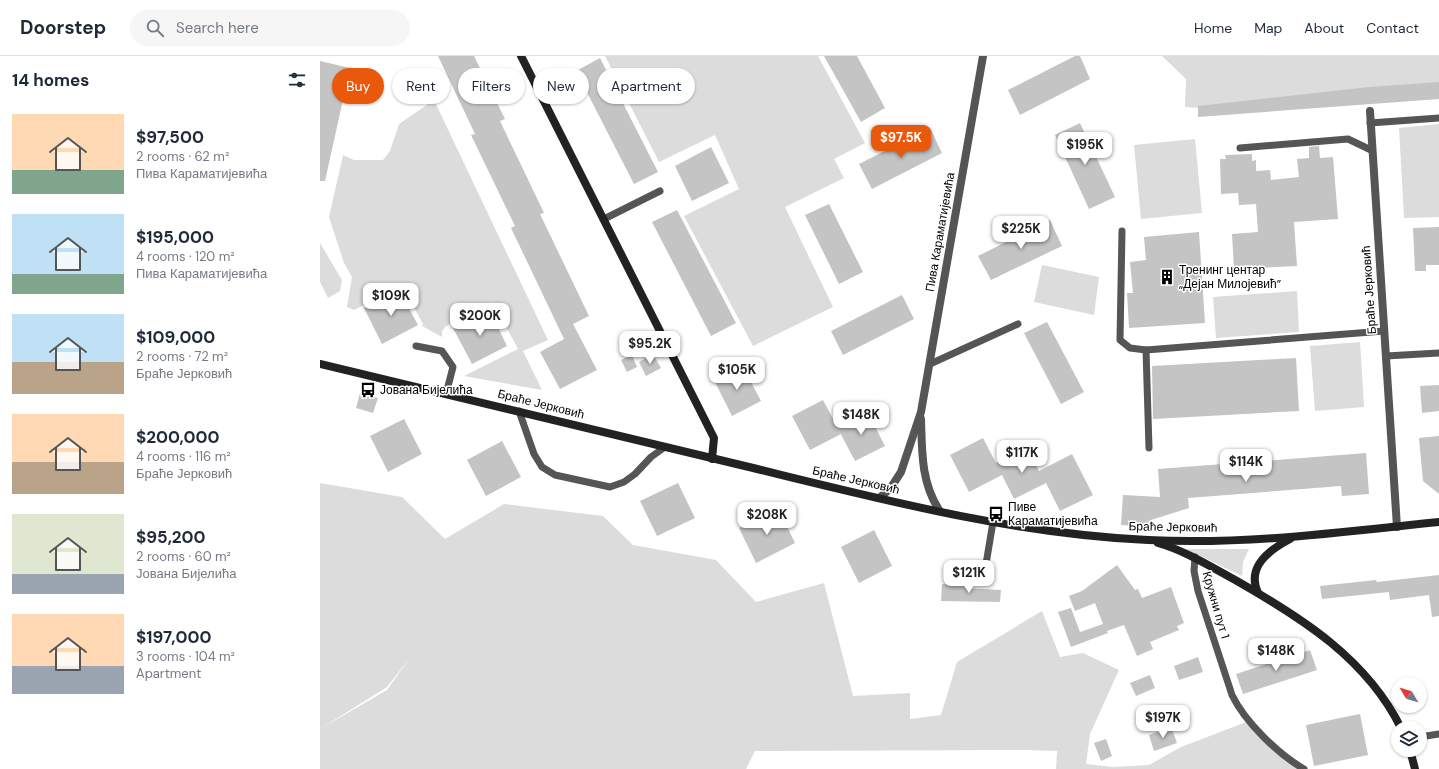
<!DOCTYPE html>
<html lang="en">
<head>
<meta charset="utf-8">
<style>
	body { margin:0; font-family:"DM Sans",sans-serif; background:#f6f6f7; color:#1f2937; height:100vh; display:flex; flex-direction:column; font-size:15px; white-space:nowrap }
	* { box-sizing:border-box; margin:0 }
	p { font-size:13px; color:#747a83 }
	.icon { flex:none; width:22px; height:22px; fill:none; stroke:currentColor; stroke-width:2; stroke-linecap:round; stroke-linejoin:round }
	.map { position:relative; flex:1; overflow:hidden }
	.sheet { display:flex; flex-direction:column; background:#fff; width:320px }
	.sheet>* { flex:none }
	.hud { position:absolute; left:12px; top:12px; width:380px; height:36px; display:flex; gap:8px }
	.needle { width:26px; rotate:308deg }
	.controls { position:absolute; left:1071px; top:621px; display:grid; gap:8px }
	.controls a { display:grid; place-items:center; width:36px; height:36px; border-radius:50%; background:#fff; box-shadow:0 1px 3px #0004; font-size:20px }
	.price { position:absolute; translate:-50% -34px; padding:0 9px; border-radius:8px; background:#fff; color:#222; font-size:13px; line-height:26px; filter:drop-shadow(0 1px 2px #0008) }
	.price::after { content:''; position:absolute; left:50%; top:24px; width:12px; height:9px; margin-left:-6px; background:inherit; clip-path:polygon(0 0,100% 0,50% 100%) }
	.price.on { background:#ea580c; color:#fff }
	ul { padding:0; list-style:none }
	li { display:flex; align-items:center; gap:12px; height:100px; padding:0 12px }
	li span { display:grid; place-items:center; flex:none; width:112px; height:80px; border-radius:0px; color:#555 }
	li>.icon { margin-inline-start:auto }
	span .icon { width:48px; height:48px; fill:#fffc; stroke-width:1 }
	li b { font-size:17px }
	h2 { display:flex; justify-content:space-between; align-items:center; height:48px; padding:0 12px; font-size:17px }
	.tag { padding:0 14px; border-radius:18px; background:#fff; box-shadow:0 1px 3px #0004; font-size:14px; line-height:36px }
	.tag.on { background:#ea580c; color:#fff }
	header { display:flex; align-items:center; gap:24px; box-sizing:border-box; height:56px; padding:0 20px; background:#fff; border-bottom:1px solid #e0e1e3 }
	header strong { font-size:19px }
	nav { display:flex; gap:22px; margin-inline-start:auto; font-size:14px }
	.search { width:280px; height:36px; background:#f6f6f7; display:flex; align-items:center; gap:10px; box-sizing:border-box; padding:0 14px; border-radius:22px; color:#747a83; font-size:15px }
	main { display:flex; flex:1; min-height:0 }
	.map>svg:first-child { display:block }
	.green { fill:#dcdcdc }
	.building { fill:#c4c4c4 }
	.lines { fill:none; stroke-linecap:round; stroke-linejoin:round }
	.lane { stroke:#555; stroke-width:7 }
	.street { stroke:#555; stroke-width:8 }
	.secondary { stroke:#222; stroke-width:8 }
	.labels { text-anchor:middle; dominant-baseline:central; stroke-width:3; stroke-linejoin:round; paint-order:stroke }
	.street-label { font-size:12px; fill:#000; stroke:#fff }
	.poi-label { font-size:12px; fill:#000; stroke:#fff; text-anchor:start }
</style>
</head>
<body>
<header>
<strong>Doorstep</strong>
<div class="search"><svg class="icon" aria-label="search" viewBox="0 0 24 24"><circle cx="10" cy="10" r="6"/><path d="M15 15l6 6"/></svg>Search here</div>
<nav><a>Home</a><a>Map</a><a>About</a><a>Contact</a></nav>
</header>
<main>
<section class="sheet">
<h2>14 homes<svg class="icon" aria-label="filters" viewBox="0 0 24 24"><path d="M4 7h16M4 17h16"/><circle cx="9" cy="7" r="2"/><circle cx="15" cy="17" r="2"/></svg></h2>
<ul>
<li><span style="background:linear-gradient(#ffd9b3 70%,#7fa58c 0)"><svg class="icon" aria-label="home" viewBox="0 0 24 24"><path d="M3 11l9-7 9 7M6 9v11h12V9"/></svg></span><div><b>$97,500</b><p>2 rooms · 62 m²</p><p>Пива Караматијевића</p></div></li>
<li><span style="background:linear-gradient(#bfe0f5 75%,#7fa58c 0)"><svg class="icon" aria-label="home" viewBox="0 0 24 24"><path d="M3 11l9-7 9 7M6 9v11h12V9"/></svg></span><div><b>$195,000</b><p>4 rooms · 120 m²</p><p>Пива Караматијевића</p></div></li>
<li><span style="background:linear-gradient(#bfe0f5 60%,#b9a48a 0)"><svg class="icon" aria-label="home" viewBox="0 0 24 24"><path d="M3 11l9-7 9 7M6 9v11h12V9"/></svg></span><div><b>$109,000</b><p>2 rooms · 72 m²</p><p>Браће Јерковић</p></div></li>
<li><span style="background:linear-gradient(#ffd9b3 60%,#b9a48a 0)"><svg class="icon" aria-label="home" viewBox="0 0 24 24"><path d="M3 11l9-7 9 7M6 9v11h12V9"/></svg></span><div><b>$200,000</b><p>4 rooms · 116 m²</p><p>Браће Јерковић</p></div></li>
<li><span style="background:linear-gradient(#dfe7d0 75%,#9aa5b1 0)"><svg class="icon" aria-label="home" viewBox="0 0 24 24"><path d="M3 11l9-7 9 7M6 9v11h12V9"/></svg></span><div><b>$95,200</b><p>2 rooms · 60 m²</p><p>Јована Бијелића</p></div></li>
<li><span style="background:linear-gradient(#ffd9b3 65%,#9aa5b1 0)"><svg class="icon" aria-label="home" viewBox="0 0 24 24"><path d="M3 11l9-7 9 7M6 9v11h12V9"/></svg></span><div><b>$197,000</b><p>3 rooms · 104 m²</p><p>Apartment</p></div></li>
</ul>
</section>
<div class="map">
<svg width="1119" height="713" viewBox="0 0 1119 713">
	<rect width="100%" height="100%" fill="#fff"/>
	<g class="green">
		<path d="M285,0h213l47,87 -31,16 10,19 -59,29 48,100 -80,39 -69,-130 55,-27 -24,-54 -56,27z"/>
		<path d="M842,0h277v30l-238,22 -16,-1 1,-28z"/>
		<path d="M114,44l114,240 -25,11 19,39 -78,-14 54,-27 -25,-47 -47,24 -4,5v6l-20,-11 1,-2 -21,-39 -48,25 -7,-3 5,-30 -8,-14 -15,-46 14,-62 11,5h29l7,-9 9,-27z"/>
		<path d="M1119,68v93l-35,1 -5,-90z"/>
		<path d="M875,83l7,74 -61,6 -7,-74z"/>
		<path d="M0,187l22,37 -2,11 -12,7 -8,-16z"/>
		<path d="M722,209l57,12 -5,38 -60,-13z"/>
		<path d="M977,235l2,41 -83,6 -3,-41z"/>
		<path d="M1040,286l4,65 -49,4 -5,-65z"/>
		<path d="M0,427l82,14 43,42 59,-35 99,12 30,29 83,15 40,42 68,-19 29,113 57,-3v26l31,-4 16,-53 85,-51 18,46 23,-4 36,17 -29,64 -4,30 27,3 36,-2 32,-18 68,-26 55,48h-248l1,-18 -31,-1 -271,1 -9,18h-426v-40l67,-39 22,-31 -22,28 -67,42z"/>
		<path d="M866,493h63l-6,13 -1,14z"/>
	</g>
	<g class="building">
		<path d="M118,0h36l31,63 -5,2 44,92 -4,1 49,102 -16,8 24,46 -37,19 -20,-37 24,-13 -53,-111 4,-2 -44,-91 4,-1z"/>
		<path d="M504,0h33l28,52 -24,14z"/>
		<path d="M755,0h5l10,23 -70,36 -12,-25z"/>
		<path d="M280,2l58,114 -24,12 -58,-113z"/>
		<path d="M0,5l30,7 -25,113h-5z"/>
		<path d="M1119,26v17l-241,18v-11l171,-19z"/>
		<path d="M760,67l35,74 -26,12 -34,-74z"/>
		<path d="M610,72l12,25 -70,36 -13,-25z"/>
		<path d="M999,90l1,12 13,-1 5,62 -44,3 3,44 -63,3 -2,-35 26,-2 -2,-28 -17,1 -1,-12 -17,1 -1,-35h6l-1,-4 27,-1v7l4,-1v11l14,-1 1,10 28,-3 -2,-18 12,-1v-11z"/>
		<path d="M391,91l18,36 -37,18 -17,-35z"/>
		<path d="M509,148l34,68 -24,12 -34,-69z"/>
		<path d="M357,154l59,113 -25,13 -59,-114z"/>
		<path d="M730,164l12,26 -71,34 -13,-24z"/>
		<path d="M1119,171v38h-13v6h-11l-2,-43z"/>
		<path d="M879,176l6,91 -76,5 -2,-35h6l-3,-31 16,-2 -2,-23z"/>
		<path d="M79,234l19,35 -36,19 -18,-36z"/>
		<path d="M582,239l12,24 -71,36 -12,-24z"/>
		<path d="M169,253l18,37 -35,18 -19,-36z"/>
		<path d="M727,266l37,70 -23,12 -37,-71z"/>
		<path d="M333,298l8,14 -15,8 -7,-14z"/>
		<path d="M312,299l5,12 -10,5 -6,-12z"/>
		<path d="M976,302l3,53 -146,8 -1,-53z"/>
		<path d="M422,309l19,36 -29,15 -18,-36z"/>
		<path d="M1119,329v26l-17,2 -2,-27z"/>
		<path d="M40,337l18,5 -5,15 -17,-5z"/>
		<path d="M503,344l18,34 -31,16 -18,-34z"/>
		<path d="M547,355l18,35 -30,15 -18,-34z"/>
		<path d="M84,363l18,35 -34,18 -18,-36z"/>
		<path d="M1119,380v58l-16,-13 -4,-43z"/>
		<path d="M663,382l13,25 31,-16 12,24 33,-17 21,41 -33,16 -14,-28 -32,16 -12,-24 -33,17 -19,-37z"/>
		<path d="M182,385l19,36 -35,19 -19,-36z"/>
		<path d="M1046,397l3,41 -27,2 -1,-10 -153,12 1,10 -38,12 -1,7 -29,-2 2,-30 37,2 -2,-28z"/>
		<path d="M358,427l17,35 -38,18 -17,-35z"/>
		<path d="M458,452l17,35 -39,20 -17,-35z"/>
		<path d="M554,474l18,36 -33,17 -18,-36z"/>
		<path d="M797,509l18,25 3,-1 4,9 29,-11 13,36 -7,3 2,4 -29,12 3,7 -16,7 -13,-31 -17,6 1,2 -37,14 -13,-35 13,-4 9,24 23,-8 -8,-21 -20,8 -6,-15 13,-5z"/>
		<path d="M1119,519v41l-7,1 -3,-22 -39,5 -1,-8 -67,7 -2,-13 56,-6 1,2z"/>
		<path d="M622,528l23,2 -1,2 37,2 -1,12 -59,-1z"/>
		<path d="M990,594l7,20 -74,24 -7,-20z"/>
		<path d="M878,601l5,15 -24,8 -5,-14z"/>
		<path d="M830,619l5,13 -19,8 -6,-13z"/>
		<path d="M1040,658l8,41 -54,11 -8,-41z"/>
		<path d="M851,671l6,16 -23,8 -5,-16z"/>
		<path d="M786,683l6,17 -11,5 -7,-18z"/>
	</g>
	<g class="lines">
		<g class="lane">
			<path d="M1050,67l69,-5"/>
			<path d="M920,92l108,-9 23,11"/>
			<path d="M284,163l56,-28"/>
			<path d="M802,175l-2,109 10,8 16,2"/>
			<path d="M96,290l26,5 11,16 -7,27"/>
			<path d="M1066,300l53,-3"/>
			<path d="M610,308l88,-40"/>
			<path d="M199,355l15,43 8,13 13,8 55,12 14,-5 11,-8 16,-17 14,-10"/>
			<path d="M829,392l-3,-98 238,-19"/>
			<path d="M875,501l-1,14 4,20 34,104c13,27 46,59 72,74"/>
			<path d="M666,508l7,-42"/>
			<path d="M1100,681l19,-3"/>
		</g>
		<g class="street">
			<path d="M1050,55l27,416"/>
			<path d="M601,363c1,32 0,63 18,91"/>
			<path d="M559,442l11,-9 11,-17 20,-60 62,-356"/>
		</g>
		<g class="secondary">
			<path d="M201,0l193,382 -2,21"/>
			<path d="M0,308c143,35 286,69 429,103 131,32 264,67 399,73 98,5 194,-8 291,-18"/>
			<path d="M838,487c28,8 53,24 79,38 65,37 130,78 164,147"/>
			<path d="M938,537c-12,-26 11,-43 32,-54"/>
			<path d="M1090,694l5,19"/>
		</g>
	</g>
	<defs>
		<symbol id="building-bare" viewBox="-9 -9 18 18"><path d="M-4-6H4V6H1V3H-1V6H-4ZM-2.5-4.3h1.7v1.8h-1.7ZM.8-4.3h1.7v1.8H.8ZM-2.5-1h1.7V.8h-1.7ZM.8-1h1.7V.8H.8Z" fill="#000" stroke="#fff" stroke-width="2.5" paint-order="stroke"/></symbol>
		<symbol id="bus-bare" viewBox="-9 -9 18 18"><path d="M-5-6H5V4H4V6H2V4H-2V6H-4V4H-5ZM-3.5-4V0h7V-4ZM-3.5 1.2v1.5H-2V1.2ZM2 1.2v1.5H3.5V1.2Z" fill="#000" stroke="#fff" stroke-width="2.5" paint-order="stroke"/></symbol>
	</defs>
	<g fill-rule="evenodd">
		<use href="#building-bare" x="836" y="210" width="22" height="22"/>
		<use href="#bus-bare" x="37" y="323" width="22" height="22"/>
		<use href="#bus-bare" x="665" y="447" width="22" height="22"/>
	</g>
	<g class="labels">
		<g class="street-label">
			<text transform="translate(620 176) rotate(-80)">Пива Караматијевића</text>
			<text transform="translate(1049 234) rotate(-94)">Браће Јерковић</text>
			<text transform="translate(221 348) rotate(14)">Браће Јерковић</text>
			<text transform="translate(536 424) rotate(13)">Браће Јерковић</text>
			<text transform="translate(853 471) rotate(1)">Браће Јерковић</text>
			<text transform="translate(896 549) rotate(74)">Кружни пут 1</text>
		</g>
		<g class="poi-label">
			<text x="859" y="214">Тренинг центар<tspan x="859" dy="14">„Дејан Милојевић”</tspan></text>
			<text x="60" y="334">Јована Бијелића</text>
			<text x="688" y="451">Пиве<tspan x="688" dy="14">Караматијевића</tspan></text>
		</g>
	</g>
</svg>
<div class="controls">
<a><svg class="needle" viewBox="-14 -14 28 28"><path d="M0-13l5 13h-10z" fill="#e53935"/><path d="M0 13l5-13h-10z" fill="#747a83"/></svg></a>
<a><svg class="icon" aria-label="layers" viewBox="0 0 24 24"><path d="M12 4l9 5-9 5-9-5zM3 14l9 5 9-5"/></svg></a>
</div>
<b class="price on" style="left:581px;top:103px">$97.5K</b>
<b class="price" style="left:765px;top:110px">$195K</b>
<b class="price" style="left:701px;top:194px">$225K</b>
<b class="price" style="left:71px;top:261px">$109K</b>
<b class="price" style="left:160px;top:281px">$200K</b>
<b class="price" style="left:330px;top:309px">$95.2K</b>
<b class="price" style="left:417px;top:335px">$105K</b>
<b class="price" style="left:541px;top:380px">$148K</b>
<b class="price" style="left:702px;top:418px">$117K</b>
<b class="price" style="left:926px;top:427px">$114K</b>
<b class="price" style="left:447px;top:480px">$208K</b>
<b class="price" style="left:649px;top:538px">$121K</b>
<b class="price" style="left:956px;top:616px">$148K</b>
<b class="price" style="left:843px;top:683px">$197K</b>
<div class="hud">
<a class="tag on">Buy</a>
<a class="tag">Rent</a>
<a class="tag">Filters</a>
<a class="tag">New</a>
<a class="tag">Apartment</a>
</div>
</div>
</main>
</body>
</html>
